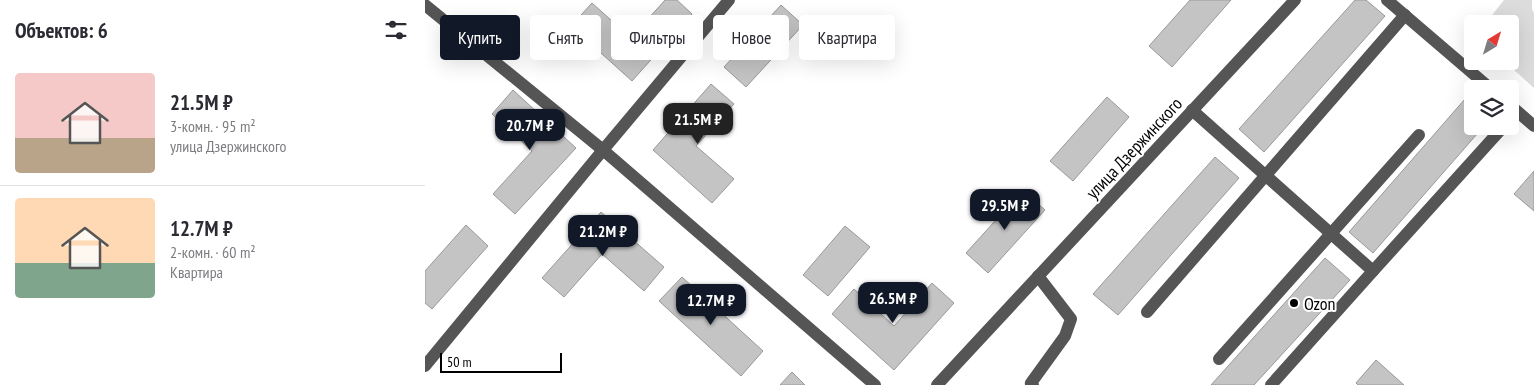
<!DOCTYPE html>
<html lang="ru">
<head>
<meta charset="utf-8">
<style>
	body { margin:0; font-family:"PT Sans Narrow",sans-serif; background:#f2f2f3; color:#2b2b33; height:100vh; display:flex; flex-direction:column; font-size:19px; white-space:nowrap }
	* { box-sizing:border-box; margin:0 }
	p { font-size:16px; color:#7c7c81 }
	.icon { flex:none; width:28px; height:28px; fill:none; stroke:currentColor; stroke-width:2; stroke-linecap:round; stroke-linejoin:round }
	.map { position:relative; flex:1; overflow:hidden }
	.side { display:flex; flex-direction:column; background:#fff; width:425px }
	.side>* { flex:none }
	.banner { position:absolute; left:15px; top:15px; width:475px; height:45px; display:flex; gap:10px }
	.needle { width:32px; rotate:38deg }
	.fabs { position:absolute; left:1039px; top:15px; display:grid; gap:10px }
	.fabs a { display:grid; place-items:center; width:55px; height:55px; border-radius:5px; background:#fff; box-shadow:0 5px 20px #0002; font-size:25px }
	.scale { position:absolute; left:15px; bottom:12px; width:122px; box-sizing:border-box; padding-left:5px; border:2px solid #000; border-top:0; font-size:14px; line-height:18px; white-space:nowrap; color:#000; -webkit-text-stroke:4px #fff; paint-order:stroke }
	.price { position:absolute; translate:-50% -42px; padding:0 11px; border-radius:10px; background:#111827; color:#fff; font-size:16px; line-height:32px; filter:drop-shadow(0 1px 2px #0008) }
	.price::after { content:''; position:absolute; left:50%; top:30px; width:15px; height:11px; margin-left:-8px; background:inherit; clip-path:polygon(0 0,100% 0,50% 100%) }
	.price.on { background:#222; color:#fff }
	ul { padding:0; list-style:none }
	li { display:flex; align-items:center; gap:15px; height:125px; padding:0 15px }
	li+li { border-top:1px solid #e1e1e2 }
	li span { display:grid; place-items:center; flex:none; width:140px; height:100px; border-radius:5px; color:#555 }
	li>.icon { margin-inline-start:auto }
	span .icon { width:60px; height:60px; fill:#fffc; stroke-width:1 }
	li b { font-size:21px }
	h2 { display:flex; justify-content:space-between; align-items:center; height:60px; padding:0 15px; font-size:21px }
	.pill { padding:0 18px; border-radius:5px; background:#fff; box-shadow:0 5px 20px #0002; font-size:18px; line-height:45px }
	.pill.on { background:#111827; color:#fff }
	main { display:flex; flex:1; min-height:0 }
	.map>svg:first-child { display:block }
	.green { fill:#dcdcdc }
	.building { fill:#c4c4c4; stroke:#999 }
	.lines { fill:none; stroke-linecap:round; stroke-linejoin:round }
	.minor { stroke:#555; stroke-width:12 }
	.poi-dot { fill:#000; stroke:#fff; stroke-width:2 }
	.labels { text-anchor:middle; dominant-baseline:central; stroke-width:4; stroke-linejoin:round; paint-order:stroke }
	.street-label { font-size:18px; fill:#000; stroke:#fff }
	.poi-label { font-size:18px; fill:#000; stroke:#fff; text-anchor:start }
</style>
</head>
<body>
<main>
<section class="side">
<h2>Объектов: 6<svg class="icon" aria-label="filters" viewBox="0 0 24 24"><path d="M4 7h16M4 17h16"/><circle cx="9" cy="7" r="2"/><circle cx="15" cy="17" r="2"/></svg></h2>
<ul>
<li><span style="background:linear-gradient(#f6c9c9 65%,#b9a48a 0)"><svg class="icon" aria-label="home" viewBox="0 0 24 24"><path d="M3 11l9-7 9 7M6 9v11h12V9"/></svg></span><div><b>21.5M ₽</b><p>3-комн. · 95 m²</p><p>улица Дзержинского</p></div></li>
<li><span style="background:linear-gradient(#ffd9b3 65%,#7fa58c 0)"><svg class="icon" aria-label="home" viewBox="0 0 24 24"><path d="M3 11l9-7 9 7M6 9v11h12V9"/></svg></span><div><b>12.7M ₽</b><p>2-комн. · 60 m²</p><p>Квартира</p></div></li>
</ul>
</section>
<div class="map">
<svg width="1109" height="385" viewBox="0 0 1109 385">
	<rect width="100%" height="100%" fill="#fff"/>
	<path class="green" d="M1079,0h28v9l2,4v75l-30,-27h6v-37h-25z"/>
	<g class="building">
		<path d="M240,0h12l15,14 -60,67 -61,-55 21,-23 39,35z"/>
		<path d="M765,0h41l-59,67 -23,-21z"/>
		<path d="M930,0h11l19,16 -121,136 -25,-23z"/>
		<path d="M356,5l22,20 -57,62 -22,-20z"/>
		<path d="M286,84l23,20 -38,42 38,33 -22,24 -59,-53z"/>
		<path d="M88,90l63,58 -61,66 -22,-20 39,-43 -40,-37z"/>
		<path d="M682,97l22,20 -56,64 -23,-20z"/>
		<path d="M1040,99l8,7v20h11l-111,127 -24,-21z"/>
		<path d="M790,157l24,21 -121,137 -25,-21z"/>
		<path d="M1109,171v40l-20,-17z"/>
		<path d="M598,190l22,20 -57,63 -22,-20z"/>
		<path d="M176,212l63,55 -20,24 -42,-37 -38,43 -22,-19z"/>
		<path d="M41,225l22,21 -56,63 -7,-6v-32z"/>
		<path d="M420,226l25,21 -42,49 -25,-21z"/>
		<path d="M900,258l25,22 -96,105h-43z"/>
		<path d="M257,277l81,74 -22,25 -82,-75z"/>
		<path d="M507,283l22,20 -60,67 -62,-56 22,-25 40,37z"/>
		<path d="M951,360l28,25h-46l-2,-2z"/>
		<path d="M367,372l13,13h-25z"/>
	</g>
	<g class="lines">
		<g class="minor">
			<path d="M962,0l104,89"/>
			<path d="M0,5l178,145 272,235"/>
			<path d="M1085,105l24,21"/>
			<path d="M767,110l181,161 131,-145"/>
			<path d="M722,312l258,-297"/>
			<path d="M794,359l200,-224"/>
			<path d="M0,366l178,-216 126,-150"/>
			<path d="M512,385l358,-385"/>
			<path d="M608,385l-2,-2 34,-47 6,-17 -33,-43"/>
			<path d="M846,385l102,-114"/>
		</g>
	</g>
	<circle class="poi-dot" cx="869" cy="303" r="5"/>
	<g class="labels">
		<g class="street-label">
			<text transform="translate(709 148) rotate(-47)">улица Дзержинского</text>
		</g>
		<g class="poi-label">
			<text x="879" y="303">Ozon</text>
		</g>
	</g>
</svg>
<div class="fabs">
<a><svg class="needle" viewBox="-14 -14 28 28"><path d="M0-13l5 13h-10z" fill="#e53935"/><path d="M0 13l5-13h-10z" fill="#7c7c81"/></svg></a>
<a><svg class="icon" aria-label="layers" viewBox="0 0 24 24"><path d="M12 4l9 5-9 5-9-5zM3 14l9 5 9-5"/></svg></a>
</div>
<div class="scale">50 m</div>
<b class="price on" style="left:273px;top:145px">21.5M ₽</b>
<b class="price" style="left:105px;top:151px">20.7M ₽</b>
<b class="price" style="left:580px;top:231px">29.5M ₽</b>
<b class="price" style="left:178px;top:257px">21.2M ₽</b>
<b class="price" style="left:468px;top:324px">26.5M ₽</b>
<b class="price" style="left:286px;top:326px">12.7M ₽</b>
<div class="banner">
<a class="pill on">Купить</a>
<a class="pill">Снять</a>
<a class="pill">Фильтры</a>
<a class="pill">Новое</a>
<a class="pill">Квартира</a>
</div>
</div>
</main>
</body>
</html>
